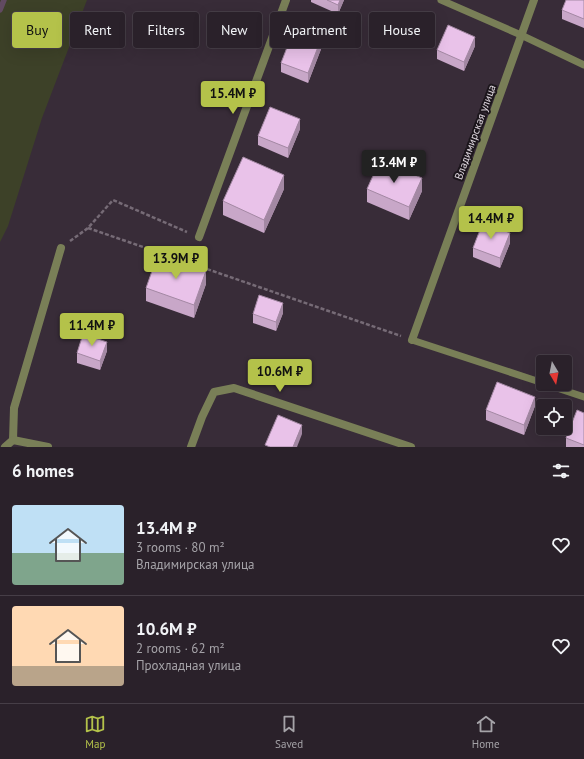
<!DOCTYPE html>
<html lang="en">
<head>
<meta charset="utf-8">
<style>
	body { margin:0; font-family:"PT Sans",sans-serif; background:#322932; color:#f1f3f6; height:100vh; display:flex; flex-direction:column; font-size:15px; white-space:nowrap }
	* { box-sizing:border-box; margin:0 }
	p { font-size:13px; color:#a5a3a8 }
	.icon { flex:none; width:22px; height:22px; fill:none; stroke:currentColor; stroke-width:2; stroke-linecap:round; stroke-linejoin:round }
	.map { position:relative; height:447px; overflow:hidden }
	.side { display:flex; flex-direction:column; background:#2a212a; flex:1 }
	.side>* { flex:none }
	.top-card { position:absolute; left:12px; top:12px; width:560px; height:36px; display:flex; gap:8px }
	.needle { width:26px; rotate:170deg }
	.controls { position:absolute; left:536px; top:355px; display:grid; gap:8px }
	.controls a { display:grid; place-items:center; width:36px; height:36px; border-radius:4px; background:#2a212a; box-shadow:0 4px 16px #0002,0 0 0 1px #463e47; font-size:20px }
	.price { position:absolute; translate:-50% -34px; padding:0 9px; border-radius:4px; background:#b4c24a; color:#111; font-size:13px; line-height:26px; filter:drop-shadow(0 1px 2px #0008) }
	.price::after { content:''; position:absolute; left:50%; top:24px; width:12px; height:9px; margin-left:-6px; background:inherit; clip-path:polygon(0 0,100% 0,50% 100%) }
	.price.selected { background:#222; color:#fff }
	ul { padding:0; list-style:none }
	li { display:flex; align-items:center; gap:12px; height:100px; padding:0 12px }
	li+li { border-top:1px solid #463e47 }
	li span { display:grid; place-items:center; flex:none; width:112px; height:80px; border-radius:4px; color:#555 }
	li>.icon { margin-inline-start:auto }
	span .icon { width:48px; height:48px; fill:#fffc; stroke-width:1 }
	li b { font-size:17px }
	h2 { display:flex; justify-content:space-between; align-items:center; height:48px; padding:0 12px; font-size:17px }
	.tag { padding:0 14px; border-radius:4px; background:#2a212a; box-shadow:0 4px 16px #0002,0 0 0 1px #463e47; font-size:14px; line-height:36px }
	.tag.selected { background:#b4c24a; color:#111 }
	.tabs { display:flex; justify-content:space-around; align-items:center; height:56px; border-top:1px solid #463e47; background:#2a212a; font-size:11px; color:#a5a3a8 }
	.tabs a { display:grid; justify-items:center; gap:2px }
	.tabs .selected { color:#b4c24a }
	.map>svg:first-child { display:block }
	.green { fill:#3d4128 }
	.lines { fill:none; stroke-linecap:round; stroke-linejoin:round }
	.stream { stroke:#614a61; stroke-width:5.5 }
	.path { stroke:#766b76; stroke-width:2.5; stroke-dasharray:4 2; stroke-linecap:butt }
	.service { stroke:#797f57; stroke-width:7 }
	.minor { stroke:#797f57; stroke-width:8 }
	.wall { fill:#c8a7c8 }
	.shaded-wall { fill:#a388a3 }
	.building { fill:#e9c2e9; stroke:#a388a3 }
	.labels { text-anchor:middle; dominant-baseline:central; stroke-width:4; stroke-linejoin:round; paint-order:stroke }
	.street-label { font-size:11px; fill:#e0d8e0; stroke:#1c161c }
</style>
</head>
<body>
<div class="map">
<svg width="584" height="447" viewBox="0 0 584 447">
	<rect width="100%" height="100%" fill="#382c38"/>
	<path class="green" d="M0,0h87l-45,118 -34,108 -8,16z"/>
	<g class="lines">
		<path class="stream" d="M0,10l4,-10"/>
		<g class="path">
			<path d="M88,228l313,108"/>
			<path d="M70,241l18,-13 25,-28 74,32"/>
		</g>
		<g class="service">
			<path d="M441,0l80,35 63,30"/>
			<path d="M412,340l131,43"/>
			<path d="M545,384l39,13"/>
		</g>
		<g class="minor">
			<path d="M199,237l87,-237"/>
			<path d="M412,340l122,-340"/>
			<path d="M13,440l1,-32 47,-160"/>
			<path d="M5,447l8,-7 35,7"/>
			<path d="M191,447l11,-30 12,-25 20,-4 177,59"/>
		</g>
	</g>
	<g class="wall">
		<path d="M311,0h33l-6,14 -27,-12z"/>
		<path d="M584,0v28l-22,-9v-9z"/>
		<path d="M323,44l-15,39 -27,-11v-9z"/>
		<path d="M475,46l-11,25 -27,-12v-9z"/>
		<path d="M300,129l-12,29 -30,-13v-9z"/>
		<path d="M284,189l-20,44 -41,-18v-14z"/>
		<path d="M367,189l55,2 -13,29 -42,-18z"/>
		<path d="M510,243l-10,25 -27,-11v-9z"/>
		<path d="M206,284l-12,34 -48,-17v-13z"/>
		<path d="M283,313l-7,18 -23,-8v-9z"/>
		<path d="M107,351l-7,19 -23,-7v-10z"/>
		<path d="M535,406l-11,29 -38,-15v-10z"/>
		<path d="M584,413v34h-18v-9z"/>
	</g>
	<g class="shaded-wall">
		<path d="M340,0h4l-6,14v-9z"/>
		<path d="M323,34v10l-15,39v-10z"/>
		<path d="M475,37v9l-11,25v-9z"/>
		<path d="M300,119v10l-12,29v-10z"/>
		<path d="M284,175v14l-20,44v-13z"/>
		<path d="M422,178v13l-13,29v-13z"/>
		<path d="M510,233v10l-10,25v-10z"/>
		<path d="M206,271v13l-12,34v-13z"/>
		<path d="M283,303v10l-7,18v-9z"/>
		<path d="M107,342v9l-7,19v-9z"/>
		<path d="M535,397v9l-11,29v-10z"/>
		<path d="M302,425v9l-5,13h-4z"/>
	</g>
	<g class="building">
		<path d="M327,0h13l-2,5z"/>
		<path d="M566,0h18v19l-22,-9z"/>
		<path d="M296,24l27,10 -15,39 -27,-10z"/>
		<path d="M448,25l27,12 -11,25 -27,-12z"/>
		<path d="M270,107l30,12 -12,29 -30,-12z"/>
		<path d="M243,157l41,18 -20,45 -41,-19z"/>
		<path d="M380,160l42,18 -13,29 -42,-18z"/>
		<path d="M483,222l27,11 -10,25 -27,-10z"/>
		<path d="M158,254l48,17 -12,34 -48,-17z"/>
		<path d="M259,295l24,8 -7,19 -23,-8z"/>
		<path d="M83,334l24,8 -7,19 -23,-8z"/>
		<path d="M497,382l38,15 -11,28 -38,-15z"/>
		<path d="M577,410l7,3v32l-18,-7z"/>
		<path d="M278,415l24,10 -9,22h-23l-5,-2z"/>
	</g>
	<g class="labels">
		<g class="street-label">
			<text transform="translate(475 132) rotate(-70)">Владимирская улица</text>
		</g>
	</g>
</svg>
<div class="controls">
<a><svg class="needle" viewBox="-14 -14 28 28"><path d="M0-13l5 13h-10z" fill="#e53935"/><path d="M0 13l5-13h-10z" fill="#a5a3a8"/></svg></a>
<a><svg class="icon" aria-label="locate" viewBox="0 0 24 24"><circle cx="12" cy="12" r="6"/><path d="M12 2v4M12 18v4M2 12h4M18 12h4"/></svg></a>
</div>
<b class="price" style="left:233px;top:115px">15.4M ₽</b>
<b class="price selected" style="left:394px;top:184px">13.4M ₽</b>
<b class="price" style="left:491px;top:240px">14.4M ₽</b>
<b class="price" style="left:176px;top:280px">13.9M ₽</b>
<b class="price" style="left:92px;top:347px">11.4M ₽</b>
<b class="price" style="left:280px;top:393px">10.6M ₽</b>
<div class="top-card">
<a class="tag selected">Buy</a>
<a class="tag">Rent</a>
<a class="tag">Filters</a>
<a class="tag">New</a>
<a class="tag">Apartment</a>
<a class="tag">House</a>
</div>
</div>
<section class="side">
<h2>6 homes<svg class="icon" aria-label="filters" viewBox="0 0 24 24"><path d="M4 7h16M4 17h16"/><circle cx="9" cy="7" r="2"/><circle cx="15" cy="17" r="2"/></svg></h2>
<ul>
<li><span style="background:linear-gradient(#bfe0f5 60%,#7fa58c 0)"><svg class="icon" aria-label="home" viewBox="0 0 24 24"><path d="M3 11l9-7 9 7M6 9v11h12V9"/></svg></span><div><b>13.4M ₽</b><p>3 rooms · 80 m²</p><p>Владимирская улица</p></div><svg class="icon" aria-label="heart" viewBox="0 0 24 24"><path d="M12 20l-8-8c-3-5 5-10 8-4 3-6 11-1 8 4z"/></svg></li>
<li><span style="background:linear-gradient(#ffd9b3 75%,#b9a48a 0)"><svg class="icon" aria-label="home" viewBox="0 0 24 24"><path d="M3 11l9-7 9 7M6 9v11h12V9"/></svg></span><div><b>10.6M ₽</b><p>2 rooms · 62 m²</p><p>Прохладная улица</p></div><svg class="icon" aria-label="heart" viewBox="0 0 24 24"><path d="M12 20l-8-8c-3-5 5-10 8-4 3-6 11-1 8 4z"/></svg></li>
</ul>
</section>
<nav class="tabs">
<a class="selected"><svg class="icon" aria-label="map" viewBox="0 0 24 24"><path d="M3 6l6-2 6 2 6-2v14l-6 2-6-2-6 2zM9 4v14M15 6v14"/></svg>Map</a>
<a><svg class="icon" aria-label="saved" viewBox="0 0 24 24"><path d="M7 4h10v16l-5-4-5 4z"/></svg>Saved</a>
<a><svg class="icon" aria-label="home" viewBox="0 0 24 24"><path d="M3 11l9-7 9 7M6 9v11h12V9"/></svg>Home</a>
</nav>
</body>
</html>
